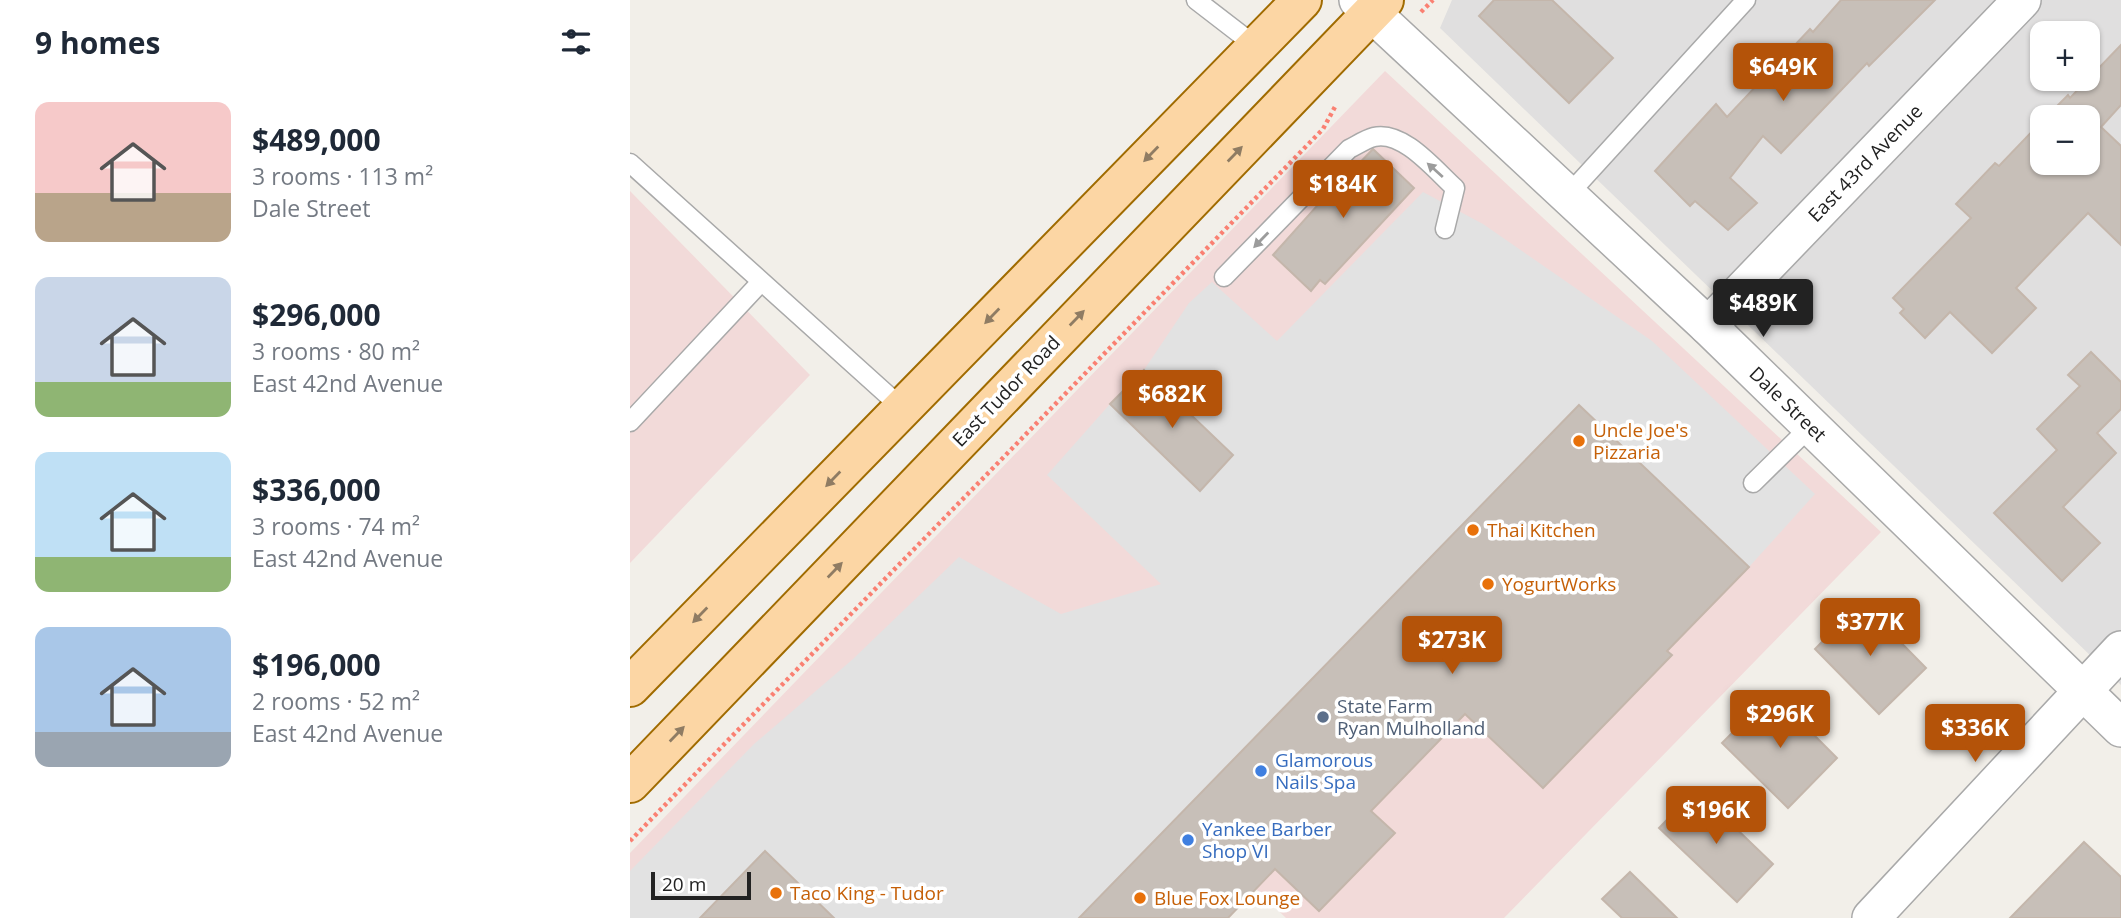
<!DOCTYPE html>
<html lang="en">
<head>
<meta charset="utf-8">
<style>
	body { margin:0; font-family:"Open Sans",sans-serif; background:#f6f6f7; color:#1f2937; height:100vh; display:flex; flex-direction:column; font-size:26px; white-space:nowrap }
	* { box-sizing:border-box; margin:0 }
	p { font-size:23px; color:#747a83 }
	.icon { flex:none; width:38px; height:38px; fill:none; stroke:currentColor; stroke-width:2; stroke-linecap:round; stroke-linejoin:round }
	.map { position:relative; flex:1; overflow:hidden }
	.sheet { display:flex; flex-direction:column; background:#fff; width:630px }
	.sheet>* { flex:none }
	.buttons { position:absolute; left:1400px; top:21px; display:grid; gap:14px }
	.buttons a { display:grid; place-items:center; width:70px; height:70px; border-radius:14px; background:#fff; box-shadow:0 2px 5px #0004; font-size:35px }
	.scale { position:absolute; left:21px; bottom:18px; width:100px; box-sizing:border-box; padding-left:7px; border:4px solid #222; border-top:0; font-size:19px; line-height:24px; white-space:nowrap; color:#222; -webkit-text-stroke:5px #fff; paint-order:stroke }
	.price { position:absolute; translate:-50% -60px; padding:0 16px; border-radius:7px; background:#b45309; color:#fff; font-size:23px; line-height:46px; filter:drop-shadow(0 2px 4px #0008) }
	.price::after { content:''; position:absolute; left:50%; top:42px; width:21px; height:16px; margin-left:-10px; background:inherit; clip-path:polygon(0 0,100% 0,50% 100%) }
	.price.selected { background:#222; color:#fff }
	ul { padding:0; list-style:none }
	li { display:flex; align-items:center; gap:21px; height:175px; padding:0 35px }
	li span { display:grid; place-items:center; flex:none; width:196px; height:140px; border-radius:14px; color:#555 }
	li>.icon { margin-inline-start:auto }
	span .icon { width:84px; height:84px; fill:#fffc; stroke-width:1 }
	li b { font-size:30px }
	h2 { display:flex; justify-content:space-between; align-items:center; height:84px; padding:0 35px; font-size:30px }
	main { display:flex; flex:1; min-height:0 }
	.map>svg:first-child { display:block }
	.residential { fill:#e0dfdf; fill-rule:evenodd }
	.commercial { fill:#f2dad9 }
	.parking { fill:#e2e2e2 }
	.building { fill:#c7bfb8; stroke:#c4b6ab; stroke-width:2 }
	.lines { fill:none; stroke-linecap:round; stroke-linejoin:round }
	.lane-casing { stroke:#a9a9a9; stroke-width:21 }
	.street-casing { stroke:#a9a9a9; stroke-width:40 }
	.primary-casing { stroke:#a06b00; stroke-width:42 }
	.path { stroke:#fa8072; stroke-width:4.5; stroke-dasharray:3.5 3.5; stroke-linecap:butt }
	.lane { stroke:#fff; stroke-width:18 }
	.street { stroke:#fff; stroke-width:37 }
	.primary { stroke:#fcd6a4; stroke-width:38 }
	.oneway { fill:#8f7c63 }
	.oneway2 { fill:#9c9c9c }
	.food-dot { fill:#e8710a; stroke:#fff; stroke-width:2.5 }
	.service-dot { fill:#5c6f8a; stroke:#fff; stroke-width:2.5 }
	.shop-dot { fill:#3f7fe0; stroke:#fff; stroke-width:2.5 }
	.labels { text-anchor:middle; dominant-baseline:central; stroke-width:7; stroke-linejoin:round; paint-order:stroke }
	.street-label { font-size:19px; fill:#222; stroke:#fff }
	.food-label { font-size:19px; fill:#c56008; stroke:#fff; text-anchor:start }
	.service-label { font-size:19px; fill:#4e5e75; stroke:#fff; text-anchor:start }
	.shop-label { font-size:19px; fill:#366cbe; stroke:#fff; text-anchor:start }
</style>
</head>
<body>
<main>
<section class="sheet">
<h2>9 homes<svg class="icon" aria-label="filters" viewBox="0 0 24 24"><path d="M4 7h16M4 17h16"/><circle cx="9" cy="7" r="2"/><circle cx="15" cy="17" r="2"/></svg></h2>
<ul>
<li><span style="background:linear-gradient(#f6c9c9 65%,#b9a48a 0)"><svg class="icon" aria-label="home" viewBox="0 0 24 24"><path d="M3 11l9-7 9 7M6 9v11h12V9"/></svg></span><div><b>$489,000</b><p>3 rooms · 113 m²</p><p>Dale Street</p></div></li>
<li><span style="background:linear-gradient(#c9d6e8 75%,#8fb573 0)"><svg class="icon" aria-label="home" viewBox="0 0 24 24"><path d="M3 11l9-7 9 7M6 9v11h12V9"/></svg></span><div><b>$296,000</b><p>3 rooms · 80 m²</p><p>East 42nd Avenue</p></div></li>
<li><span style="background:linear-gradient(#bfe0f5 75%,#8fb573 0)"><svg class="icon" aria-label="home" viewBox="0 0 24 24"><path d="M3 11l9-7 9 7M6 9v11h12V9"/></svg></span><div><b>$336,000</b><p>3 rooms · 74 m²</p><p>East 42nd Avenue</p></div></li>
<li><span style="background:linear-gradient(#a9c7e8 75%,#9aa5b1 0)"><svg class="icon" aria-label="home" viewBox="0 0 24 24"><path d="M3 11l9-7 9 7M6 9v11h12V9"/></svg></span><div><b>$196,000</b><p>2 rooms · 52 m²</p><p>East 42nd Avenue</p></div></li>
</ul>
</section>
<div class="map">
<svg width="1491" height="918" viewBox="0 0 1491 918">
	<rect width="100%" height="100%" fill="#f2efe9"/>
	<path class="residential" d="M822,0h669v685l-681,-657zM1412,33h46v46h-46zM1412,117h46v46h-46z"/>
	<g class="commercial">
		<path d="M755,71l496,461 -377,386h-218l-30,-29 -28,29h-598v-65z"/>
		<path d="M0,191l180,184 -180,188z"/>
	</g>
	<path class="parking" d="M793,192l60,32 169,117 163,153 -66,73 -170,-161 -500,512h-245l-69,-67 -65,67h-70v-47l124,-127 99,-85 106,-102 102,57 100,-30 -114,-109 63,-71 90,86 33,-35 -89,-85 45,-67 23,-21 65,59z"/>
	<g class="building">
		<path d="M864,0h58l61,58 -44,45 -90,-87z"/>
		<path d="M1211,0h94l-66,66 -2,-3 -86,90 -18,-17 -33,42 27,25 -29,27 -33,-29 -5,5 -35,-35 61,-67 11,13 83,-88 3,3z"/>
		<path d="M1491,45v60l-20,22 20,19v99l-33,-32 -72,75 20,20 -44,45 -42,-41 -25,26 -25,-25 4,-4 -11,-11 78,-80 -15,-14 39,-41 4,3 43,-45v42h46v-46h-42l22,-22 2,3z"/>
		<path d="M743,149l41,39 -89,96 -5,-4 -9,11 -38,-36 44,-49 -4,-3 14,-15 18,-18 4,4z"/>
		<path d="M1461,352l30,30v27l-24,24 19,20 -53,54 37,36 -38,38 -68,-68 63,-63 -20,-21 43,-43 -12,-11z"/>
		<path d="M514,370l89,85 -33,36 -90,-87z"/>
		<path d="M949,405l170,162 -82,84 5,4 -129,133 -78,-74 -94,97 24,22 -76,78 -44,-42 -47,49h-149z"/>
		<path d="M1231,602l65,66 -47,46 -64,-65z"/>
		<path d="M1142,693l65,65 -49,50 -66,-65z"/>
		<path d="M1066,790l77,74 -36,38 -78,-74z"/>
		<path d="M1454,842l37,35v41h-111z"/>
		<path d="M135,851l69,67h-134z"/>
		<path d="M1000,872l47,46h-55l-20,-19z"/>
	</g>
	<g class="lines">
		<defs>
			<g id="lane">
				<path d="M566,0l61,47"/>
				<path d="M0,163l272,245"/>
				<path d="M938,195l178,-195"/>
				<path d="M594,277l125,-128c8,-4 17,-10 25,-12 29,-7 61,33 81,51l-10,41"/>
				<path d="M0,422l131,-140"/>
				<path d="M1123,483l58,-57"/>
			</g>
			<g id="street">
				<path d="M728,0l350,326 413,402"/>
				<path d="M1078,326l314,-326"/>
				<path d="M1241,918l250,-268"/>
			</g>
			<g id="primary">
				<path d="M0,687l672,-687"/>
				<path d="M0,783l754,-783"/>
			</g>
		</defs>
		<use href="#lane" class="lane-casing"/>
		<use href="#street" class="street-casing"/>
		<use href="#primary" class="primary-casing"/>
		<g class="path">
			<path d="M791,12l12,-12"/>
			<path d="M0,841l693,-712 13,-24"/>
		</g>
		<use href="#lane" class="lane"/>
		<use href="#street" class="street"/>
		<use href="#primary" class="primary"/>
	</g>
	<defs><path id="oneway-solid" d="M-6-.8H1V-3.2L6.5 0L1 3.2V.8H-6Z" transform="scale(1.75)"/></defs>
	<g class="oneway">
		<use href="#oneway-solid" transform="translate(521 154) rotate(134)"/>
		<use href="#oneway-solid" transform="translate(605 154) rotate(-46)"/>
		<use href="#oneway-solid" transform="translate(362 316) rotate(134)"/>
		<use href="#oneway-solid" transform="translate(447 318) rotate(-46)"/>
		<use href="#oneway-solid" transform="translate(203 479) rotate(134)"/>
		<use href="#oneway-solid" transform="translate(205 570) rotate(-46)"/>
		<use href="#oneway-solid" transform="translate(70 615) rotate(134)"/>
		<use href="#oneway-solid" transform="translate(47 734) rotate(-46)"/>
	</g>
	<g class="oneway2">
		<use href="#oneway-solid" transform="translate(805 170) rotate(-138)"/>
		<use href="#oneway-solid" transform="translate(631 240) rotate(134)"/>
	</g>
	<g class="food-dot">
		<circle cx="949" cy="441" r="7"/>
		<circle cx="843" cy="530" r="7"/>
		<circle cx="858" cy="584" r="7"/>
		<circle cx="146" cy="893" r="7"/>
		<circle cx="510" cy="898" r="7"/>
	</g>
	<circle class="service-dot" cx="693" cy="717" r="7"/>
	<g class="shop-dot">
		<circle cx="631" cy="771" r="7"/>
		<circle cx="558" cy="840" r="7"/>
	</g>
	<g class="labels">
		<g class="street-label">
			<text transform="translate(1235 163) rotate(-46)">East 43rd Avenue</text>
			<text transform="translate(376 391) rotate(-46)">East Tudor Road</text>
			<text transform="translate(1158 404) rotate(44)">Dale Street</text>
		</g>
		<g class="food-label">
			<text x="963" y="430">Uncle Joe's<tspan x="963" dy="22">Pizzaria</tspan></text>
			<text x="857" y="530">Thai Kitchen</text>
			<text x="872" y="584">YogurtWorks</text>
			<text x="160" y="893">Taco King - Tudor</text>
			<text x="524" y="898">Blue Fox Lounge</text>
		</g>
		<g class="service-label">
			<text x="707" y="706">State Farm<tspan x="707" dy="22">Ryan Mulholland</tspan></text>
		</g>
		<g class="shop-label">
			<text x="645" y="760">Glamorous<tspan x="645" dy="22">Nails Spa</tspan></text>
			<text x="572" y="829">Yankee Barber<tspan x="572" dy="22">Shop VI</tspan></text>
		</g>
	</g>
</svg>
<div class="buttons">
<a>+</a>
<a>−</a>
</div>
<div class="scale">20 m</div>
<b class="price" style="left:1153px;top:103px">$649K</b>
<b class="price" style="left:713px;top:220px">$184K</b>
<b class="price selected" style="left:1133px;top:339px">$489K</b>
<b class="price" style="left:542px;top:430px">$682K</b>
<b class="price" style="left:1240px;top:658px">$377K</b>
<b class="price" style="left:822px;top:676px">$273K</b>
<b class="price" style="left:1150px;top:750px">$296K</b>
<b class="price" style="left:1345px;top:764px">$336K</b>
<b class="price" style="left:1086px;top:846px">$196K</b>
</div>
</main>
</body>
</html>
